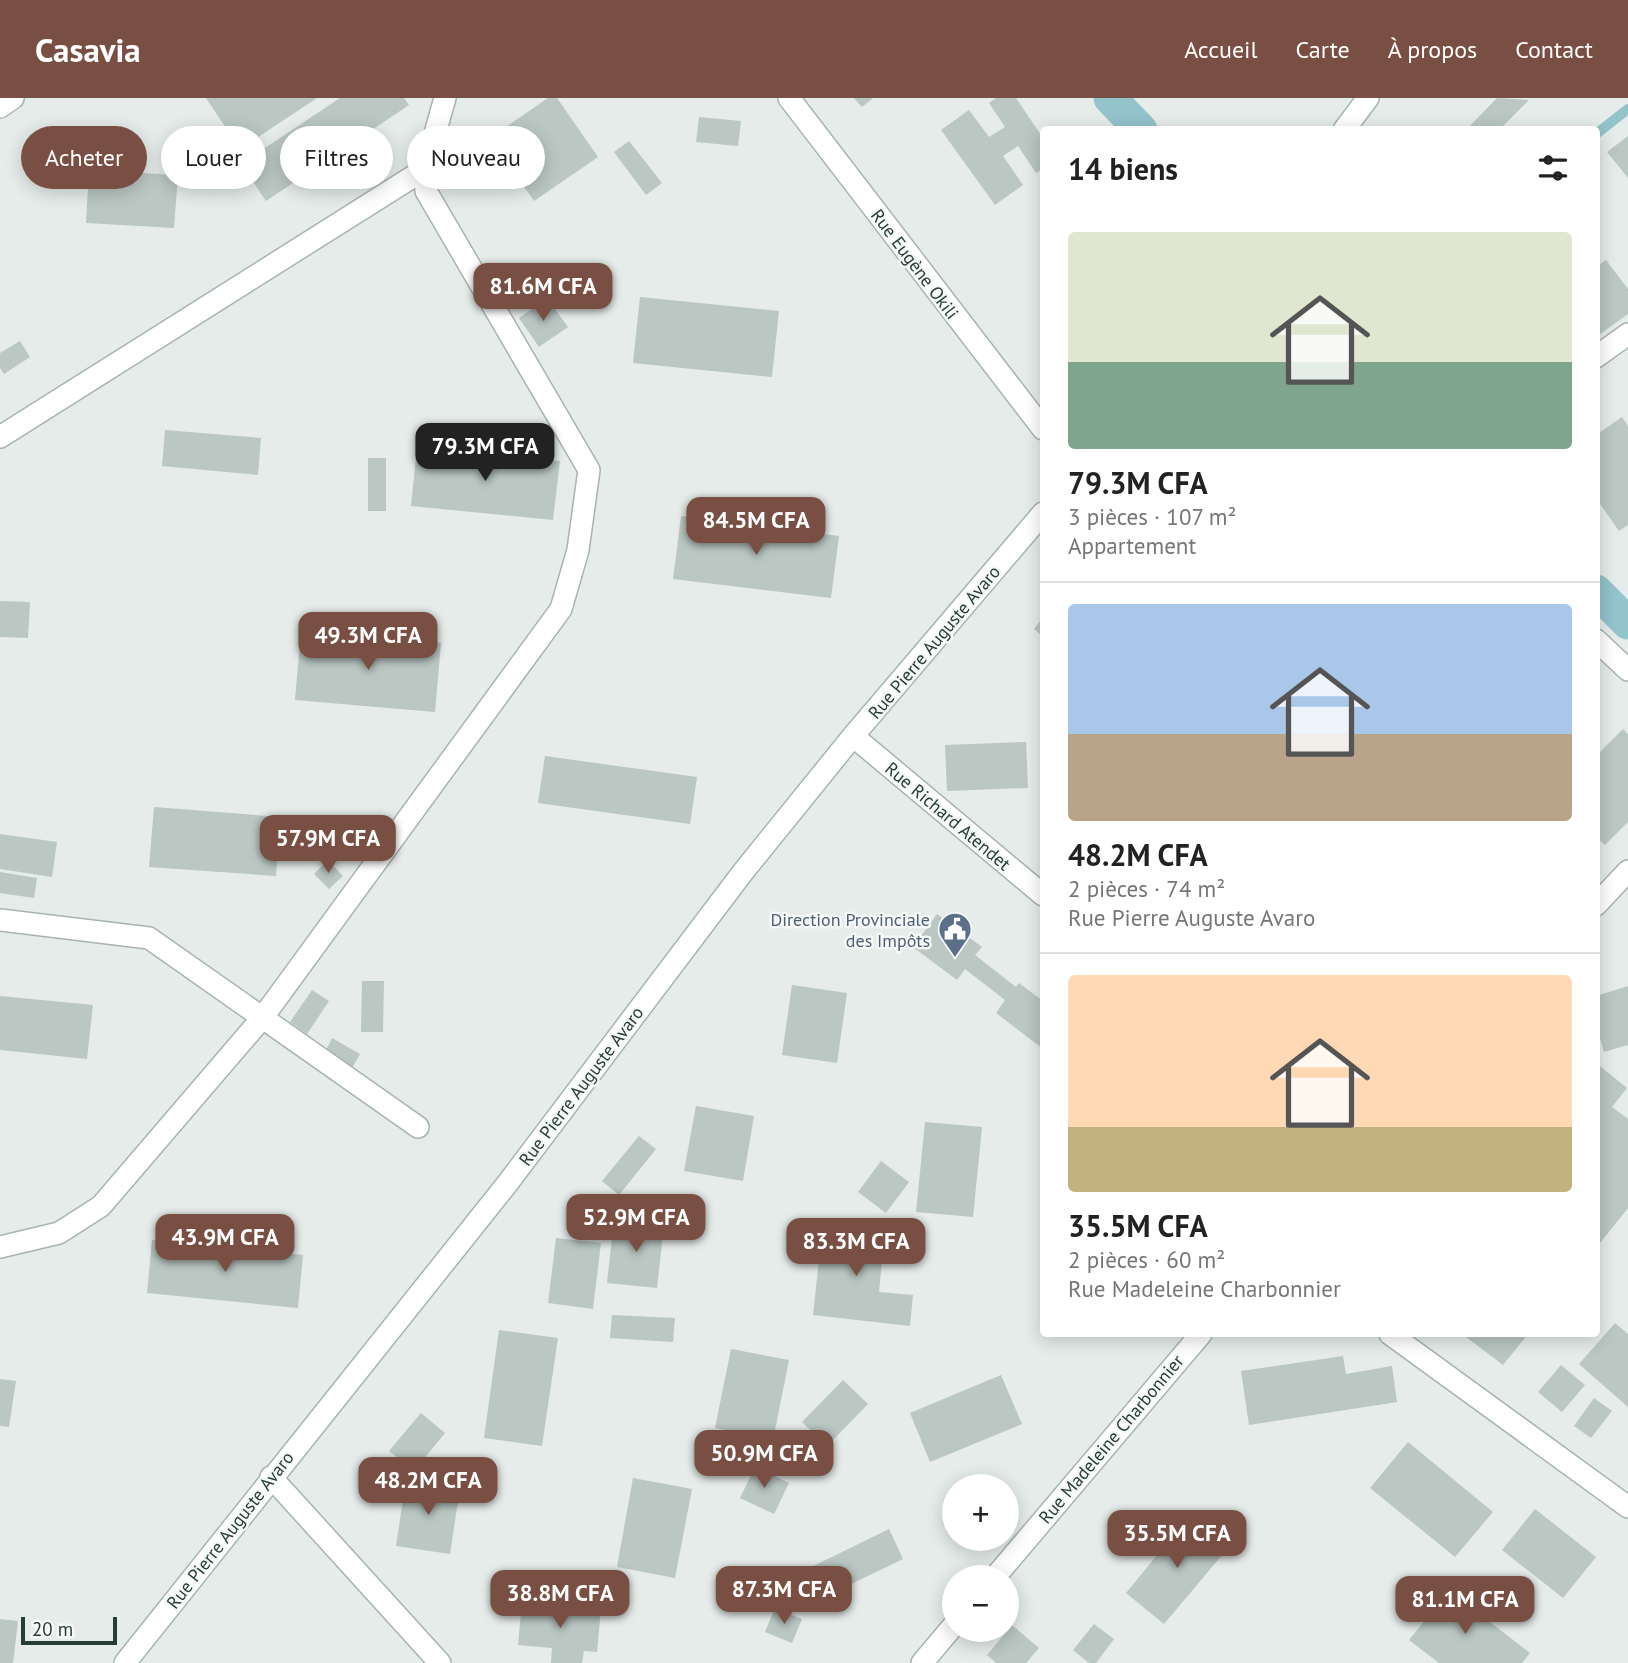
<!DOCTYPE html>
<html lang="fr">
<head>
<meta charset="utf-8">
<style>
	body { margin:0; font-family:"PT Sans",sans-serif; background:#f2f2f2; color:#222; height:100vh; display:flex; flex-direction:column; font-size:26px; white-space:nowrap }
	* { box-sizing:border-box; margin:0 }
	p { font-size:23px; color:#767676 }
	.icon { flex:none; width:38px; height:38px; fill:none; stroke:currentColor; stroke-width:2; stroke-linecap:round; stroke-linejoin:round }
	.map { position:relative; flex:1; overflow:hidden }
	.details { position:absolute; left:1040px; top:28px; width:560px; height:1211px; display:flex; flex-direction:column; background:#fff; border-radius:7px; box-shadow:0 4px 18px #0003 }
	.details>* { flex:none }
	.top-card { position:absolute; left:21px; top:28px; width:665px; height:63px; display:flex; gap:14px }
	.tools { position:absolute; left:942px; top:1376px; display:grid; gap:14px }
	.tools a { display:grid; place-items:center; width:77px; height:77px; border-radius:50%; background:#fff; box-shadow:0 4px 18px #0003; font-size:35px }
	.scale { position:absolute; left:21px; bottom:18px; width:96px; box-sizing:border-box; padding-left:7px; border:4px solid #263c36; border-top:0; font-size:19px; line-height:24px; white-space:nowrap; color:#263c36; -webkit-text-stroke:5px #f5f9f7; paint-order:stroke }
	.price { position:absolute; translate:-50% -60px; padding:0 16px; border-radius:14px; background:#794f43; color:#fff; font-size:23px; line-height:46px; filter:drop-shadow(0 2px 4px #0008) }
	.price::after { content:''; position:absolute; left:50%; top:42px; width:21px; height:16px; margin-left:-10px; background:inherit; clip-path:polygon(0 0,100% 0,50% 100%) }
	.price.selected { background:#222; color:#fff }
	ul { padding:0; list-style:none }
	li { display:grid; align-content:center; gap:14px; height:371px; padding:0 28px }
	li+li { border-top:2px solid #e0e0e0 }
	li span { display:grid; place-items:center; height:217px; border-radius:7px; color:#555 }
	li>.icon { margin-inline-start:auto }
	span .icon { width:126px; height:126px; fill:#fffc; stroke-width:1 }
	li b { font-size:30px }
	h2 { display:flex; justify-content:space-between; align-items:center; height:84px; padding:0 28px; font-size:30px }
	.chip { padding:0 24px; border-radius:32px; background:#fff; box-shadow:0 4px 18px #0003; font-size:24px; line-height:63px }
	.chip.selected { background:#794f43; color:#fff }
	header { display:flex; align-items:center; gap:42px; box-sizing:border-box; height:98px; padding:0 35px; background:#794f43; color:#fff }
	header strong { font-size:33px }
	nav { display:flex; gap:38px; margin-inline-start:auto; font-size:24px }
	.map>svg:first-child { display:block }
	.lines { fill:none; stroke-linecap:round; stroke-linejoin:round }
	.stream { stroke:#93c3cb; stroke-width:10 }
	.canal { stroke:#93c3cb; stroke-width:33 }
	.building { fill:#bac7c2 }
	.street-casing { stroke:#a8b4b0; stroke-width:24 }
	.secondary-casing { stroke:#a4b7b0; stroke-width:24 }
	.street { stroke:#fff; stroke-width:21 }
	.secondary { stroke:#fff; stroke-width:21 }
	.labels { text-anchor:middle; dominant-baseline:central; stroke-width:5; stroke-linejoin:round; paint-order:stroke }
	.street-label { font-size:18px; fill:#263c36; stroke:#f5f9f7 }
	.service-label { font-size:18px; fill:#4e5e75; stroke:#f5f9f7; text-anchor:end }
</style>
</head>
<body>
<header>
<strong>Casavia</strong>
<nav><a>Accueil</a><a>Carte</a><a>À propos</a><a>Contact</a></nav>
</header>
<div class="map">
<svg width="1628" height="1565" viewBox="0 0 1628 1565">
	<rect width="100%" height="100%" fill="#e5ece9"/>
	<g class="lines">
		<path class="stream" d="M1596,36l32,-25"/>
		<g class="canal">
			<path d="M1110,0l31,32"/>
			<path d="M1596,493l32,32"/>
		</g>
	</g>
	<g class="building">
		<path d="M206,0h111l-77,51z"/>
		<path d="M340,0h64l5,7 -143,96 -25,-37z"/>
		<path d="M548,0h9l41,59 -64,44 -44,-63z"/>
		<path d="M854,0h19l-11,9z"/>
		<path d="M996,0h20l27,40v31l-7,4 -18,-27 -15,10 20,29 -28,20 -54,-75 28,-20 20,27 16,-10 -16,-24z"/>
		<path d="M1497,0l32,2 -30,30h-33z"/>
		<path d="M699,19l42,4 -3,25 -42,-4z"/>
		<path d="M1628,38v42l-21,-26z"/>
		<path d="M629,43l33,42 -16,12 -32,-43z"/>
		<path d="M89,72l89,5 -4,53 -88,-5z"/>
		<path d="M1606,162l22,29v25l-32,23v-70z"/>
		<path d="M640,199l139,14 -7,66 -139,-14z"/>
		<path d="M547,200l21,29 -29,20 -20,-29z"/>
		<path d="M20,243l10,16 -26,17 -4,-6v-15z"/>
		<path d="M1622,319l6,9v99l-9,6 -23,-33v-63z"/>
		<path d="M165,332l96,8 -3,37 -96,-9z"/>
		<path d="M417,349l143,14 -7,59 -142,-14z"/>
		<rect x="368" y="360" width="18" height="53"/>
		<path d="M681,418l158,20 -8,62 -158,-19z"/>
		<path d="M0,503l30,1 -2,36 -28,-1z"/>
		<path d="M1043,519v20l-9,-8z"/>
		<path d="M301,533l140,12 -6,69 -140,-12z"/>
		<path d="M1623,631l5,5v88l-23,23 -9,-8v-81z"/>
		<path d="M1026,644l2,46 -81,3 -2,-46z"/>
		<path d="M545,658l152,21 -7,47 -152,-21z"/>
		<path d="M154,709l126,10 -4,59 -127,-9z"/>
		<path d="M0,736l57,8 -5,35 -52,-8z"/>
		<path d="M328,762l15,16 -14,13 -15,-15z"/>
		<path d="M0,774l37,6 -3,20 -34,-5z"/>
		<path d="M937,816l45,33 -7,8 41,32 3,-4 24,18v48l-47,-36 9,-13 -40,-31 -8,11 -44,-33z"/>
		<path d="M362,883h22l-1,51h-22z"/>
		<path d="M792,887l55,8 -10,70 -55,-8z"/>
		<path d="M1628,888v59l-24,7 -8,-28v-28z"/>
		<path d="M312,892l17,11 -22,33 -17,-12z"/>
		<path d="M0,898l93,9 -6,54 -87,-9z"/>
		<path d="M332,940l28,16 -9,16 -27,-16z"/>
		<path d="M1596,965l31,25 -15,19 16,12v89l-32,40z"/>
		<path d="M696,1008l58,10 -11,65 -59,-10z"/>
		<path d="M925,1024l57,5 -9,90 -57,-5z"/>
		<path d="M639,1038l17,13 -37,46 -17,-14z"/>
		<path d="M881,1063l28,21 -23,31 -28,-21z"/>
		<path d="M614,1121l50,5 -7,64 -50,-5z"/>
		<path d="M823,1125l62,7 -6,62 34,3 -3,31 -97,-11z"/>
		<path d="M556,1140l45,5 -8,66 -45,-6z"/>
		<path d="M152,1142l151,15 -5,53 -151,-15z"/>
		<path d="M612,1217l63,3 -2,24 -63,-4z"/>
		<path d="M1615,1225l13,11v73l-49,-43z"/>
		<path d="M499,1232l59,8 -16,108 -58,-8z"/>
		<path d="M1462,1236h66l-25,31z"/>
		<path d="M731,1251l58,11 -16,80 -58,-12z"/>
		<path d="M1343,1258l3,18 46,-8 5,36 -148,23 -8,-54z"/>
		<path d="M1561,1267l24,20 -23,27 -24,-20z"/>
		<path d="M1001,1277l21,49 -92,38 -20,-49z"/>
		<path d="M0,1281l16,2 -7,46 -9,-1z"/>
		<path d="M843,1282l25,24 -41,42 -25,-24z"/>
		<path d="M1594,1300l18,13 -21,27 -17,-12z"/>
		<path d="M421,1315l24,20 -31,38 -25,-20z"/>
		<path d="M1408,1344l85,70 -38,45 -85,-69z"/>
		<path d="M755,1369l34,16 -15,31 -34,-16z"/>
		<path d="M633,1380l59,11 -17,89 -58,-11z"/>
		<path d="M406,1382l54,8 -10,66 -54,-8z"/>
		<path d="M1535,1411l61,48 -33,41 -61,-48z"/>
		<path d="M1189,1418l39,32 -64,76 -38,-31z"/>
		<path d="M889,1431l14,30 -93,45 -15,-29z"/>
		<path d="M1449,1492l81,63 -8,10h-83l-30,-23z"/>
		<path d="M522,1504l79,7 -4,43 -13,-1 -2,12h-31l1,-15 -34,-3z"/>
		<path d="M775,1510l27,11 -10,24 -27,-11z"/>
		<path d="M0,1521l18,2 -5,42h-13z"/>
		<path d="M1094,1526l20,15 -18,24h-7l-16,-13z"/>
		<path d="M1012,1527l27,23 -13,15h-30l-9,-8z"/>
	</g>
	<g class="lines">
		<defs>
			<g id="street">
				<path d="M789,0l254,331"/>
				<path d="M0,9l13,-9"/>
				<path d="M1596,259l32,-23"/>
				<path d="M0,339l425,-268"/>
				<path d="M1596,542l32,30"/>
				<path d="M853,638l190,159"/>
				<path d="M1596,807l32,-34"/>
				<path d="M0,822l149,18 269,189"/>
				<path d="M0,1149l59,-14 42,-27 162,-189 298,-408 17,-59 11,-80 -163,-279 -1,-22 20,-71"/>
				<path d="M1390,1236l238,173"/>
				<path d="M271,1379l169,186"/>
				<path d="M995,1479l206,-243"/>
				<path d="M922,1565l32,-38"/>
			</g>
			<g id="secondary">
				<path d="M1344,32l24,-32"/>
				<path d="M125,1565l382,-479 236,-312 110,-136 190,-223"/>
			</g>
		</defs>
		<use href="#street" class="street-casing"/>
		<use href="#secondary" class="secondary-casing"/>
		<use href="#street" class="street"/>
		<use href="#secondary" class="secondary"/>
	</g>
	<defs>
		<symbol id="civic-pin" viewBox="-11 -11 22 30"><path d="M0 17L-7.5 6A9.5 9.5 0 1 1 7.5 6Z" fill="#5c6f8a" stroke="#f5f9f7"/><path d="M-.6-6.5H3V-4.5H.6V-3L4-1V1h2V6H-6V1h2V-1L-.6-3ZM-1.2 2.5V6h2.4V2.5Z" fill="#fff"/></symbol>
	</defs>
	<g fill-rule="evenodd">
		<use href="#civic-pin" x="936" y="812" width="38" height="52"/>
	</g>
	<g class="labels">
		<g class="street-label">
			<text transform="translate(915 166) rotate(53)">Rue Eugène Okili</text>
			<text transform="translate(934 544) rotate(-50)">Rue Pierre Auguste Avaro</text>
			<text transform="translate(948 718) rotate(40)">Rue Richard Atendet</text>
			<text transform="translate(581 988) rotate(-53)">Rue Pierre Auguste Avaro</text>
			<text transform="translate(1111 1341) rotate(-50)">Rue Madeleine Charbonnier</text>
			<text transform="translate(230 1432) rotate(-52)">Rue Pierre Auguste Avaro</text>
		</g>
		<g class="service-label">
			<text x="930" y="821">Direction Provinciale<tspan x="930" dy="21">des Impôts</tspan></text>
		</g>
	</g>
</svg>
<div class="tools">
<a>+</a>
<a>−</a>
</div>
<div class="scale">20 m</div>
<b class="price" style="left:543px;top:225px">81.6M CFA</b>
<b class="price selected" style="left:485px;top:385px">79.3M CFA</b>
<b class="price" style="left:756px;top:459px">84.5M CFA</b>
<b class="price" style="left:368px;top:574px">49.3M CFA</b>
<b class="price" style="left:328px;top:777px">57.9M CFA</b>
<b class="price" style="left:636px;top:1156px">52.9M CFA</b>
<b class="price" style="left:225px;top:1176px">43.9M CFA</b>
<b class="price" style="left:856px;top:1180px">83.3M CFA</b>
<b class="price" style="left:764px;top:1392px">50.9M CFA</b>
<b class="price" style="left:428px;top:1419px">48.2M CFA</b>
<b class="price" style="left:1177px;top:1472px">35.5M CFA</b>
<b class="price" style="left:784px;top:1528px">87.3M CFA</b>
<b class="price" style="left:560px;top:1532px">38.8M CFA</b>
<b class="price" style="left:1465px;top:1538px">81.1M CFA</b>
<div class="top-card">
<a class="chip selected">Acheter</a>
<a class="chip">Louer</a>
<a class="chip">Filtres</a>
<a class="chip">Nouveau</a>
</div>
<section class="details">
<h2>14 biens<svg class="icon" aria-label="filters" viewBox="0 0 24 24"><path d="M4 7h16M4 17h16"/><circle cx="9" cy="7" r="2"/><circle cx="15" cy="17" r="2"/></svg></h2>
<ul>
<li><span style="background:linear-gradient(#dfe7d0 60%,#7fa58c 0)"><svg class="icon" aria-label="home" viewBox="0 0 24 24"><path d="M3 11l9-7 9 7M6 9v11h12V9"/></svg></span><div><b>79.3M CFA</b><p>3 pièces · 107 m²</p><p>Appartement</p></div></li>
<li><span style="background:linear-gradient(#a9c7e8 60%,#b9a48a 0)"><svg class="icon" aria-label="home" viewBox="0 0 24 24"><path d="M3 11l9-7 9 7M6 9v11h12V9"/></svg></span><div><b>48.2M CFA</b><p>2 pièces · 74 m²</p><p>Rue Pierre Auguste Avaro</p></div></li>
<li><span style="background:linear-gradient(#ffd9b3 70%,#c2b280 0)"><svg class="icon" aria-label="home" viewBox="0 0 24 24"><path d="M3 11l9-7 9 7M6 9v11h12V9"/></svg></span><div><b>35.5M CFA</b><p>2 pièces · 60 m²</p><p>Rue Madeleine Charbonnier</p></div></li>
</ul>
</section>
</div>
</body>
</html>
